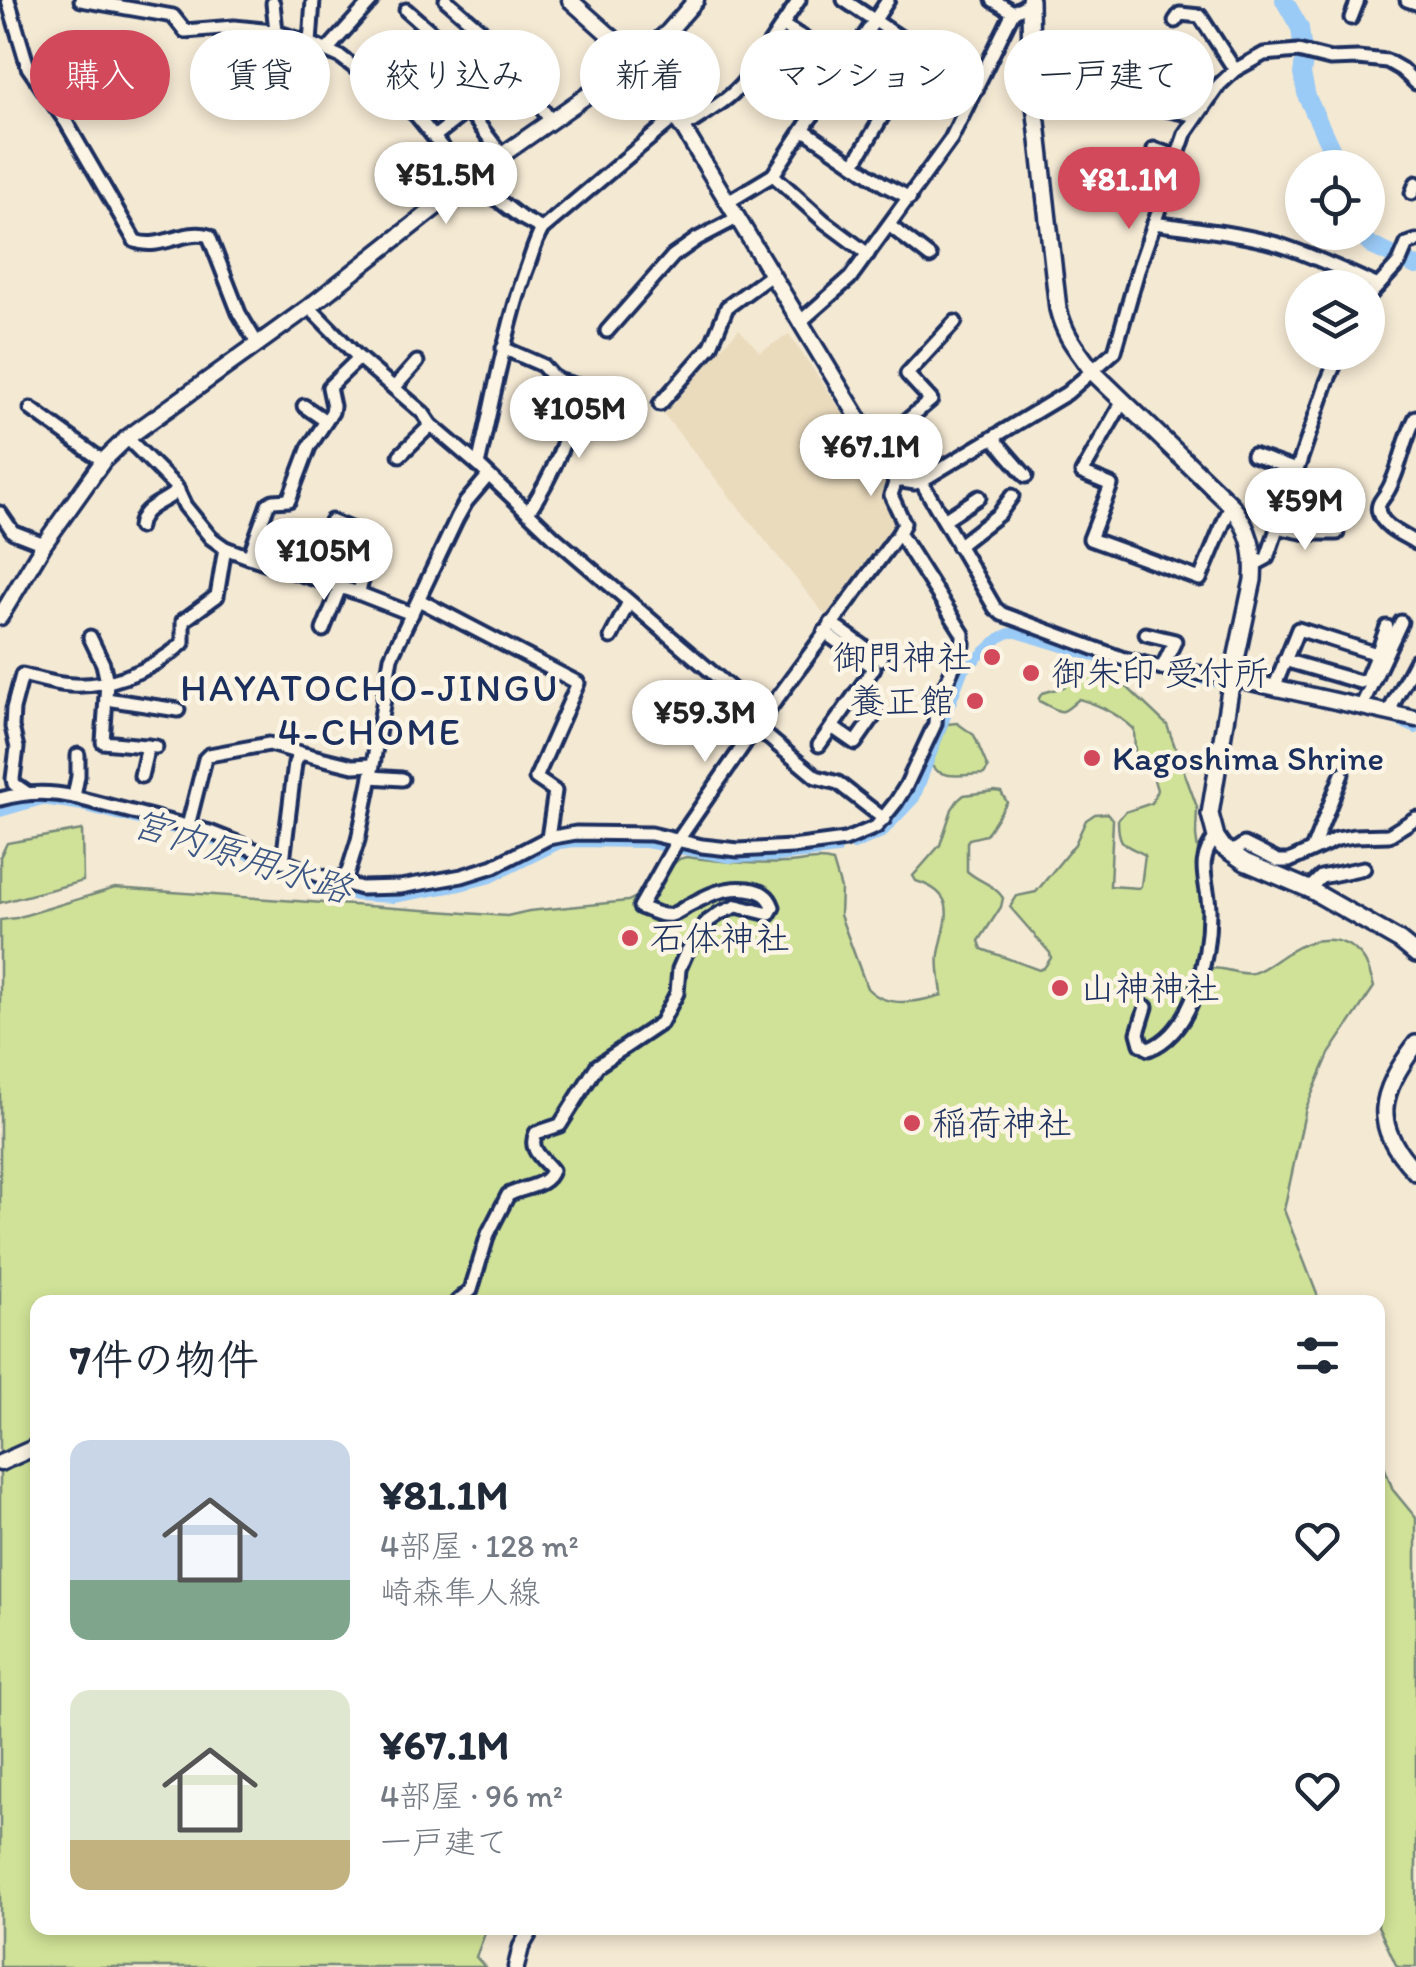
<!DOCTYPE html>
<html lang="ja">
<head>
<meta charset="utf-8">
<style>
	body { margin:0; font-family:Itim,"Klee One",sans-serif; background:#f6f6f7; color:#1f2937; height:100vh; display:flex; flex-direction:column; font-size:38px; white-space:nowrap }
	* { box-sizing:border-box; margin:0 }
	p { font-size:32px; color:#747a83 }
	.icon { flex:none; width:55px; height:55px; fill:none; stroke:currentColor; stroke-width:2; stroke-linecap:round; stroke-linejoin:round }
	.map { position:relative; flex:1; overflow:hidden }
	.details { position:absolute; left:30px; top:1295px; width:1355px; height:640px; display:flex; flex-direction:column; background:#fff; border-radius:20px; box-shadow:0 5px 15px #0003 }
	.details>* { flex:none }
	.hud { position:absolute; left:30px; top:30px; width:1358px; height:90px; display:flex; gap:20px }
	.buttons { position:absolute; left:1285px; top:150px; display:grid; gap:20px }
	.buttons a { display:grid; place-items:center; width:100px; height:100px; border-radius:50%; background:#fff; box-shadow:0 5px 15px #0003; font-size:50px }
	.price { position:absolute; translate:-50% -85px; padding:0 22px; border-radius:35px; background:#fff; color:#222; font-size:32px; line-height:65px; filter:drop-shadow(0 2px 5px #0008) }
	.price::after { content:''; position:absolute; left:50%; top:60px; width:30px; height:22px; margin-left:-15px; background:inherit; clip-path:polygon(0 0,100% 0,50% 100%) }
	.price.active { background:#d1495b; color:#fff }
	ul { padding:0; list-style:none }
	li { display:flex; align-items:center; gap:30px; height:250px; padding:0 40px }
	li span { display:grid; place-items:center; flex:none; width:280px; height:200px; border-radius:20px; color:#555 }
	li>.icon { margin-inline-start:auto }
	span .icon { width:120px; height:120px; fill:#fffc; stroke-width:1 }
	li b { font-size:42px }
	h2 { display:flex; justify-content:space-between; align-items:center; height:120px; padding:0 40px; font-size:42px }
	.chip { padding:0 35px; border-radius:45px; background:#fff; box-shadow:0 5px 15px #0003; font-size:35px; line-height:90px }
	.chip.active { background:#d1495b; color:#fff }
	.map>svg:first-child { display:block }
	.built { fill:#eadbbd }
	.green { fill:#d0e297; stroke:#76887a; stroke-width:2.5 }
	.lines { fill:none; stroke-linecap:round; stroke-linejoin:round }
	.canal { stroke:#9acaf6; stroke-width:10 }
	.river { stroke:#9acaf6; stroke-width:18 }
	.minor-casing { stroke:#1b2f5e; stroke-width:19 }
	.tertiary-casing { stroke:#1b2f5e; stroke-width:21 }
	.secondary-casing { stroke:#1b2f5e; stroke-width:22 }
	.minor { stroke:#fcf5e5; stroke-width:11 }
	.tertiary { stroke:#fcf5e5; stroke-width:14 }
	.secondary { stroke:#fcf5e5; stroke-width:15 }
	.poi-dot { fill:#d1495b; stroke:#fcf5e5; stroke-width:4 }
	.labels { text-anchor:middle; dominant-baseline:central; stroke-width:9; stroke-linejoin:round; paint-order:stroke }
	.poi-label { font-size:35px; fill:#1b2f5e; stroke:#fcf5e5; text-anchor:start }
	.neighbourhood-label { font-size:38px; letter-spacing:2.5px; fill:#1b2f5e; stroke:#fcf5e5 }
	.water-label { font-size:38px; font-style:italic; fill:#3b5684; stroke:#fcf5e5 }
</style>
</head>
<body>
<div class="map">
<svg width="1416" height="1967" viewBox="0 0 1416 1967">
	<rect width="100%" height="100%" fill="#f4e9d3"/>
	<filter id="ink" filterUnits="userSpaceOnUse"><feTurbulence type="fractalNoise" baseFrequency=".01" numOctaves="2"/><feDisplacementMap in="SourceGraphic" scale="20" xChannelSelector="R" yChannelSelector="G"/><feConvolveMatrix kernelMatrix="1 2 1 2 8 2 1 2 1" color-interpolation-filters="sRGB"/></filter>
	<g filter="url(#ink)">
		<path class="built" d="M739,329l21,23 29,-18 102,150 -5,9 11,32 -68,95 -168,-209z"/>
		<g class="green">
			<path d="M1085,671l27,8 16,9 39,37 30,82 -1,29 10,73 1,60c15,-4 30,7 46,4 11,-3 24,-14 34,-20 25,-16 55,-21 76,5 6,8 8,20 11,29l-45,67 -23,54 -22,102 36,92h-1282v626h449l-11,29 9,10h-485v-1047l16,-2 99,-30 392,28 22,-5 99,-10 10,-5 41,-37 7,-2c33,4 65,8 98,6 17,0 32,-6 49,-1l8,27 -1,26 27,73c19,21 52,14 75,7 -1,-13 -5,-28 -3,-41 6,-34 22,-59 -23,-73l-3,-5 27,-31 12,-36 6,-9 6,-5 31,-4 6,1 6,10 -21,33 -17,4 -2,3v29c12,11 27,13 36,27l-2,9 -22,34 3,8 57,21 5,-2 7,-10 -1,-5 -40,-46 7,-11 19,-4 39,-48 11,-24 9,-6 12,-1 6,7 -3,66 29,2 2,-2 4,-31c-20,-11 -27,-8 -27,-35l7,-8 27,-9 5,-13 -8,-27 -14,-11 -1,-23c-16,-15 -34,-24 -55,-30 -20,18 -15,14 -40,2v-3l3,-5 22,-6 15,-15z"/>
			<path d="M957,723l17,12 14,33 -4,6c-17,0 -42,7 -53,-9l16,-41z"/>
			<path d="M82,830l1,51 -83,22v-46l7,-14z"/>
			<path d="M1378,1450l15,40 23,28v449h-19l-19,-41z"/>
		</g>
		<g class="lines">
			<g class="canal">
				<path d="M1180,676l41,7"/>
				<path d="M1398,721l18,8"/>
				<path d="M0,812l42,-12 35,5 126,31 117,48 36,12 37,2 67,-12 31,-8 68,-34 16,-2 71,1 84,15 46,-1 61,-7"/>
				<path d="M854,845l28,-12 33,-35 48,-127 36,-33 10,-5h8l94,29 42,9"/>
			</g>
			<g class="river">
				<path d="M1284,0l16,28 4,32 -2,14 5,23 33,71"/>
				<path d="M1358,232l14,14 44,20"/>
			</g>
			<defs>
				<g id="minor">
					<path d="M8,0l20,67 38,55 69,119c25,10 50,-13 74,-5l30,77 19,32"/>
					<path d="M81,0l92,16 12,15 49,-4 39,4 37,12"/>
					<path d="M313,0l-3,43 31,14 75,58 53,66 7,2 44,34 22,12"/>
					<path d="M446,0l45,39 60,82"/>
					<path d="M799,0l-48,72 62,43"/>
					<path d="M844,0l133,89"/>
					<path d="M993,0l20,12 17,-9"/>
					<path d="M1407,0l9,3"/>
					<path d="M273,3l3,28"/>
					<path d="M406,10l55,48"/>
					<path d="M1351,18l7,-18"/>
					<path d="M1175,21l5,-7 20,2 35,54"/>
					<path d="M782,25l65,39"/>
					<path d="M327,50l45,-50"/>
					<path d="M1031,69l22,14 143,33"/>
					<path d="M1117,98l14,-42"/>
					<path d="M416,115l65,-84"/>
					<path d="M683,128c25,-17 53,-31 68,-56"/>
					<path d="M804,130l79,54 27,14"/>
					<path d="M434,137l34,-27 34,45"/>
					<path d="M1154,149l24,8"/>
					<path d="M854,164l31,-52 41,-57"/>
					<path d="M773,175l52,47 43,32"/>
					<path d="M1135,188l28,6"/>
					<path d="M1412,193l4,-10"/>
					<path d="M728,202l45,-27 115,-175"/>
					<path d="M1154,223c41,6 83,10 123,21 35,11 68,27 101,42"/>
					<path d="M890,226l40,31"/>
					<path d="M1368,297l31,-34 8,-19 9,-3"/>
					<path d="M309,307l50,51 64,55 8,12 47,40 77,73 209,179"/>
					<path d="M800,322l50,-44 101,-139 62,-127"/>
					<path d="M607,331l66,-75 24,-17 40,-21"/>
					<path d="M503,348l39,17 10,11 8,5 39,11"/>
					<path d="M394,388l23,-26"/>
					<path d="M1123,401l-41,72 29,12 -21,54 110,40 31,-74"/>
					<path d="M660,404l51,-58 16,-39 44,-32"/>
					<path d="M304,406l22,15"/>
					<path d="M31,409l72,52"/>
					<path d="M1416,417c-13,24 -16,54 -29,75 -4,7 -11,12 -8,21 5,15 25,22 37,30"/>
					<path d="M127,438l49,49 9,19 26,32 14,10 24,9 19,-53 5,-3 16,-1 20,-53 23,-35 1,-6 -4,-19 30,-29"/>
					<path d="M871,439l18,-12 9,1 33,-28 -24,-26 48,-52"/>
					<path d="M994,439l32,37"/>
					<path d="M400,455l31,-30"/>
					<path d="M1253,455l43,15"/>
					<path d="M478,465c15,-64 26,-129 47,-192 6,-15 9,-29 17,-44l132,-111"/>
					<path d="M921,481l74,127 7,6 119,44 41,10 70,10"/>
					<path d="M528,512c26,-37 42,-80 50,-124"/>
					<path d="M0,513l13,19 31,12"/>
					<path d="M944,520l35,-23"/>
					<path d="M331,521l45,19 -18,53"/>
					<path d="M139,527c3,-22 25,-23 39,-37"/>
					<path d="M1277,527l30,6h30"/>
					<path d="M958,546l41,-32 13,-18"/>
					<path d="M249,557l109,36 54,21"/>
					<path d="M1254,565l13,-7 60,-176 13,-30"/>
					<path d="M419,600l159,83 -42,95 19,13 -7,47"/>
					<path d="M831,623l50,36"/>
					<path d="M323,630l17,-43"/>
					<path d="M1146,634l29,7 -13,27"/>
					<path d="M90,637l13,27 4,18 -4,60 53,5"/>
					<path d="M611,637l18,-35"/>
					<path d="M1377,654l10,-27"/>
					<path d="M1274,688l24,-59 79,25 -11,26 -6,2 -76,-22"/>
					<path d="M106,699l72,11"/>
					<path d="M1361,707l40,-85"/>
					<path d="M1388,713l28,-53"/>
					<path d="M756,727l60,50 22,6 46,36"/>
					<path d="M832,727l23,16 23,-33 -23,-16"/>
					<path d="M819,745l55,-77 -50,-36"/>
					<path d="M141,776l7,-30"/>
					<path d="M371,777l31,2"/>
					<path d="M27,793l-13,-9 -1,-5 4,-31 -5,-21 1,-18 9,-34c13,3 26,7 39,9 43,6 90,-12 122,-41v-22l34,-25 8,-48"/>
					<path d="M74,797l4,-21v-21"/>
					<path d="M0,799c25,-7 48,-8 74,-2l136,35 113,45 38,11 39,-1 62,-11 32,-10 54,-28 28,-5 75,1 51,12 36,4 54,-3 53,-7 31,-13 20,-25 10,-16 29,-62 1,-18 27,-61v-11l-64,-101"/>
					<path d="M188,826l17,-67 4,-4 60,-11 31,9"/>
					<path d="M1312,850l30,-76"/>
					<path d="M1231,853l13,-9 34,17h11l48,-22 17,-3 35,-1 27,-17"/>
					<path d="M283,861l12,-98 5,-10 53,13 18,-1"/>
					<path d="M338,882l10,-10 10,-32 13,-63 20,-120 66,-139 9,-16 22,-26"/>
					<path d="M1309,889l12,-12 43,-9"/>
					<path d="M1146,1007l-8,26 3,11 8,5c46,-18 60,-94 60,-138 0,-29 -15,-48 7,-74"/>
					<path d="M457,1302l14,-12 17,-56 20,-39c15,-8 39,-8 44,-25 -10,-12 -24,-21 -16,-37l24,-8 37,-59 64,-43 16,-30 2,-24 7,-16 21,-31 13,-9 17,-7 32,8 4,-7c-4,-12 -12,-16 -25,-18 -24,-3 -42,7 -62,18 -3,2 -11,7 -15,8 -10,2 -22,-5 -31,-8l36,-64 80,-116 143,-194 5,-10 -13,-28 5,-15 19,3 6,-2 146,-88 48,-42 24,-84 46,-133 34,-49 16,-15 29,-16 34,-3 32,8 28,-1 29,3 14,8 15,14"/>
				</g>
				<g id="tertiary">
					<path d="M570,0l55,49 58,79 213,352"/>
					<path d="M0,617l44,-73 59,-83 24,-23 182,-131 193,-152 133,-93 33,-30 28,-32"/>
					<path d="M1232,678l184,41"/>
					<path d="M0,1463l38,-17"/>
					<path d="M516,1967l5,-20 11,-19"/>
				</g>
				<g id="secondary">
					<path d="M1030,0l1,69 27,240c7,28 19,40 35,63l138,133c19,24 24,46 22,75l-21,98 -22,136 6,23 7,10 22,15 64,27 91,52 16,13"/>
					<path d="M1416,1044c-37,50 -46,81 0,128"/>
				</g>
			</defs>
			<use href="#minor" class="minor-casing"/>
			<use href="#tertiary" class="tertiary-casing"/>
			<use href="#secondary" class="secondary-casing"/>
			<use href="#minor" class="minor"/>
			<use href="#tertiary" class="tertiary"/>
			<use href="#secondary" class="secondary"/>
		</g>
	</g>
	<g class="poi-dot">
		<circle cx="992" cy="657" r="10"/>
		<circle cx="1031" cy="673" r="10"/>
		<circle cx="975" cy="701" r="10"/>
		<circle cx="1092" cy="758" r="10"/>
		<circle cx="630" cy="938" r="10"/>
		<circle cx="1060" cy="988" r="10"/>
		<circle cx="912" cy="1123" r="10"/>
	</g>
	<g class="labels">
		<g class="poi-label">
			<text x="972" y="657" text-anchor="end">御門神社</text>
			<text x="1051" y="673">御朱印 受付所</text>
			<text x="955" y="701" text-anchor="end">養正館</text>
			<text x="1112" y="758">Kagoshima Shrine</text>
			<text x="650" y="938">石体神社</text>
			<text x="1080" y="988">山神神社</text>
			<text x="932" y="1123">稲荷神社</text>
		</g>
		<g class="neighbourhood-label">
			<text x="370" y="688">HAYATOCHO-JINGU<tspan x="370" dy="44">4-CHOME</tspan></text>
		</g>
		<g class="water-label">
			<text transform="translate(242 856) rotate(18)">宮内原用水路</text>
		</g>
	</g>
</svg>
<div class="buttons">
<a><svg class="icon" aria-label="locate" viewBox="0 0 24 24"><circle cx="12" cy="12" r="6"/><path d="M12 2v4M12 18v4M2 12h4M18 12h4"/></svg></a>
<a><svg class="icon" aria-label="layers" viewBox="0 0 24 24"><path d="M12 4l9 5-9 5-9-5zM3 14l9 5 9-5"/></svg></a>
</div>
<b class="price" style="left:446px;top:227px">¥51.5M</b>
<b class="price active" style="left:1129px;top:232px">¥81.1M</b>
<b class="price" style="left:579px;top:461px">¥105M</b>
<b class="price" style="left:871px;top:499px">¥67.1M</b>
<b class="price" style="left:1305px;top:553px">¥59M</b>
<b class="price" style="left:324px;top:603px">¥105M</b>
<b class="price" style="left:705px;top:765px">¥59.3M</b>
<div class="hud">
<a class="chip active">購入</a>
<a class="chip">賃貸</a>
<a class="chip">絞り込み</a>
<a class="chip">新着</a>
<a class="chip">マンション</a>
<a class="chip">一戸建て</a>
</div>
<section class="details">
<h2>7件の物件<svg class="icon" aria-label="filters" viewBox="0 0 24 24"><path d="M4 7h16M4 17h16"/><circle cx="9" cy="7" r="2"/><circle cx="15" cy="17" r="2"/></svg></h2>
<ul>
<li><span style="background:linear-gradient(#c9d6e8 70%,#7fa58c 0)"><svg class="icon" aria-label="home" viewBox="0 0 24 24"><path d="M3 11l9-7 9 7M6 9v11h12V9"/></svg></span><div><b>¥81.1M</b><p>4部屋 · 128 m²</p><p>崎森隼人線</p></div><svg class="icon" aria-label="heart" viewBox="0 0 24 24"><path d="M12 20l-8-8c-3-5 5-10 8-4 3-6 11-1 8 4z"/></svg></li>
<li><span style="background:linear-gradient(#dfe7d0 75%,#c2b280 0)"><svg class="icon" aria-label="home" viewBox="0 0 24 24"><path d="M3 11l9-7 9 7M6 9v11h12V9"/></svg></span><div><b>¥67.1M</b><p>4部屋 · 96 m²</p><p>一戸建て</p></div><svg class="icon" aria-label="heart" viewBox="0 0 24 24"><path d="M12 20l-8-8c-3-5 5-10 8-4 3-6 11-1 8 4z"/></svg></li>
</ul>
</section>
</div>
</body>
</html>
